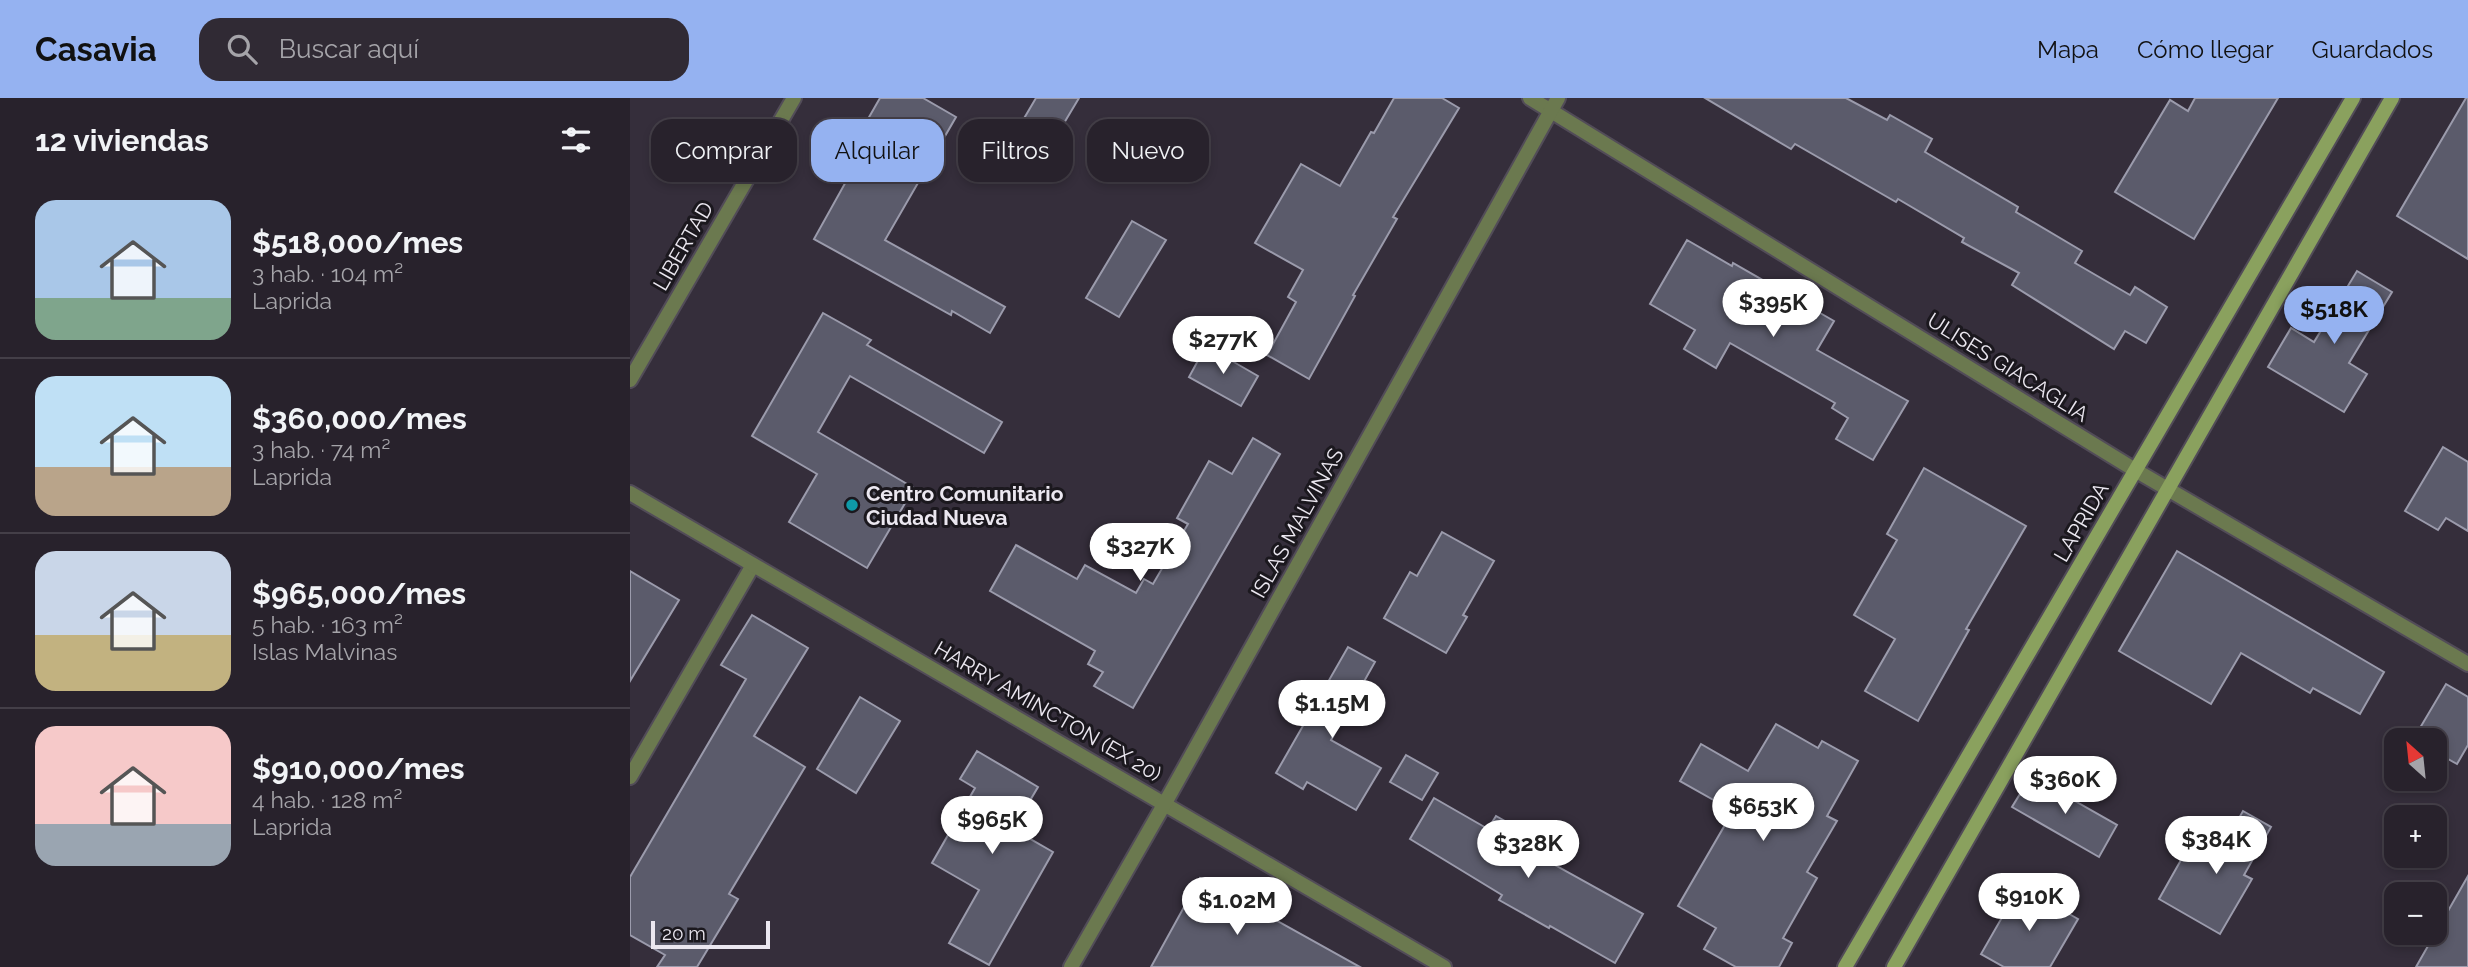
<!DOCTYPE html>
<html lang="es">
<head>
<meta charset="utf-8">
<style>
	body { margin:0; font-family:Raleway,sans-serif; background:#302a34; color:#f1f3f6; height:100vh; display:flex; flex-direction:column; font-size:26px; white-space:nowrap }
	* { box-sizing:border-box; margin:0 }
	p { font-size:23px; color:#a5a4a9 }
	.icon { flex:none; width:38px; height:38px; fill:none; stroke:currentColor; stroke-width:2; stroke-linecap:round; stroke-linejoin:round }
	.map { position:relative; flex:1; overflow:hidden }
	.details { display:flex; flex-direction:column; background:#28222c; width:630px }
	.details>* { flex:none }
	.top-card { position:absolute; left:21px; top:21px; width:665px; height:63px; display:flex; gap:14px }
	.needle { width:46px; rotate:333deg }
	.tools { position:absolute; left:1754px; top:630px; display:grid; gap:14px }
	.tools a { display:grid; place-items:center; width:63px; height:63px; border-radius:14px; background:#28222c; box-shadow:0 4px 10px #0003,0 0 0 2px #443f48; font-size:35px }
	.scale { position:absolute; left:21px; bottom:18px; width:119px; box-sizing:border-box; padding-left:7px; border:4px solid #ebe7f0; border-top:0; font-size:19px; line-height:24px; white-space:nowrap; color:#ebe7f0; -webkit-text-stroke:5px #1b181e; paint-order:stroke }
	.price { position:absolute; translate:-50% -60px; padding:0 16px; border-radius:24px; background:#fff; color:#222; font-size:23px; line-height:46px; filter:drop-shadow(0 2px 4px #0008) }
	.price::after { content:''; position:absolute; left:50%; top:42px; width:21px; height:16px; margin-left:-10px; background:inherit; clip-path:polygon(0 0,100% 0,50% 100%) }
	.price.active { background:#95b2f1; color:#111 }
	ul { padding:0; list-style:none }
	li { display:flex; align-items:center; gap:21px; height:175px; padding:0 35px }
	li+li { border-top:2px solid #443f48 }
	li span { display:grid; place-items:center; flex:none; width:196px; height:140px; border-radius:21px; color:#555 }
	li>.icon { margin-inline-start:auto }
	span .icon { width:84px; height:84px; fill:#fffc; stroke-width:1 }
	li b { font-size:30px }
	h2 { display:flex; justify-content:space-between; align-items:center; height:84px; padding:0 35px; font-size:30px }
	.pill { padding:0 24px; border-radius:21px; background:#28222c; box-shadow:0 4px 10px #0003,0 0 0 2px #443f48; font-size:24px; line-height:63px }
	.pill.active { background:#95b2f1; color:#111 }
	header { display:flex; align-items:center; gap:42px; box-sizing:border-box; height:98px; padding:0 35px; background:#95b2f1; color:#111 }
	header strong { font-size:33px }
	nav { display:flex; gap:38px; margin-inline-start:auto; font-size:24px }
	.search { width:490px; height:63px; background:#302a34; display:flex; align-items:center; gap:18px; box-sizing:border-box; padding:0 24px; border-radius:21px; color:#a5a4a9; font-size:26px }
	main { display:flex; flex:1; min-height:0 }
	.map>svg:first-child { display:block }
	.building { fill:#5b5b6b; stroke:#9b9bac; stroke-width:2 }
	.lines { fill:none; stroke-linecap:round; stroke-linejoin:round }
	.service-casing { stroke:#524c58; stroke-width:18 }
	.minor-casing { stroke:#524c58; stroke-width:18 }
	.secondary-casing { stroke:#524c58; stroke-width:18 }
	.service { stroke:#6b794f; stroke-width:14 }
	.minor { stroke:#6b794f; stroke-width:14 }
	.secondary { stroke:#8aa15e; stroke-width:14 }
	.culture-dot { fill:#0f9aa8; stroke:#1b181e; stroke-width:2.5 }
	.labels { text-anchor:middle; dominant-baseline:central; stroke-width:6; stroke-linejoin:round; paint-order:stroke }
	.street-label { font-size:21px; fill:#ebe7f0; stroke:#1b181e }
	.poi-label { font-size:21px; font-weight:bold; fill:#ebe7f0; stroke:#1b181e; text-anchor:start }
</style>
</head>
<body>
<header>
<strong>Casavia</strong>
<div class="search"><svg class="icon" aria-label="search" viewBox="0 0 24 24"><circle cx="10" cy="10" r="6"/><path d="M15 15l6 6"/></svg>Buscar aquí</div>
<nav><a>Mapa</a><a>Cómo llegar</a><a>Guardados</a></nav>
</header>
<main>
<section class="details">
<h2>12 viviendas<svg class="icon" aria-label="filters" viewBox="0 0 24 24"><path d="M4 7h16M4 17h16"/><circle cx="9" cy="7" r="2"/><circle cx="15" cy="17" r="2"/></svg></h2>
<ul>
<li><span style="background:linear-gradient(#a9c7e8 70%,#7fa58c 0)"><svg class="icon" aria-label="home" viewBox="0 0 24 24"><path d="M3 11l9-7 9 7M6 9v11h12V9"/></svg></span><div><b>$518,000/mes</b><p>3 hab. · 104 m²</p><p>Laprida</p></div></li>
<li><span style="background:linear-gradient(#bfe0f5 65%,#b9a48a 0)"><svg class="icon" aria-label="home" viewBox="0 0 24 24"><path d="M3 11l9-7 9 7M6 9v11h12V9"/></svg></span><div><b>$360,000/mes</b><p>3 hab. · 74 m²</p><p>Laprida</p></div></li>
<li><span style="background:linear-gradient(#c9d6e8 60%,#c2b280 0)"><svg class="icon" aria-label="home" viewBox="0 0 24 24"><path d="M3 11l9-7 9 7M6 9v11h12V9"/></svg></span><div><b>$965,000/mes</b><p>5 hab. · 163 m²</p><p>Islas Malvinas</p></div></li>
<li><span style="background:linear-gradient(#f6c9c9 70%,#9aa5b1 0)"><svg class="icon" aria-label="home" viewBox="0 0 24 24"><path d="M3 11l9-7 9 7M6 9v11h12V9"/></svg></span><div><b>$910,000/mes</b><p>4 hab. · 128 m²</p><p>Laprida</p></div></li>
</ul>
</section>
<div class="map">
<svg width="1838" height="869" viewBox="0 0 1838 869">
	<rect width="100%" height="100%" fill="#352e3b"/>
	<g class="building">
		<path d="M250,0h43l33,19 -71,123 120,67 -15,26 -38,-22 -1,4 -137,-76 34,-61 -11,-5z"/>
		<path d="M406,0h43l-34,57 -32,-18z"/>
		<path d="M764,0h48l17,10 -66,109 4,2 -44,76 2,1 -46,83 -42,-24 29,-53 -8,-5 15,-27 -48,-27 46,-79 39,22 31,-54 3,1z"/>
		<path d="M1075,0h141l41,22 3,-5 42,24 -7,13 93,55 -2,5 66,39 -7,12 55,32 5,-8 32,20 -21,36 -21,-12 -11,18 -102,-64 7,-12 -57,-31 2,-4 -66,-39 -2,3 -101,-58 -4,5z"/>
		<path d="M1565,0h83l-84,141 -79,-47 55,-92 18,11z"/>
		<path d="M1836,0h2v161l-71,-43z"/>
		<path d="M502,123l34,19 -47,77 -33,-19z"/>
		<path d="M1057,142l45,26 1,-3 101,58 -17,29 91,51 -35,59 -37,-21 12,-21 -16,-10 3,-5 -105,-60 -14,25 -32,-19 11,-19 -45,-26z"/>
		<path d="M1727,173l35,21 -43,71 18,11 -23,38 -76,-45 23,-39 23,14z"/>
		<path d="M193,215l48,27 -4,5 135,77 -18,31 -134,-77 -32,56 96,56 -47,80 -78,-46 28,-48 -65,-38z"/>
		<path d="M576,248l52,30 -17,30 -52,-29z"/>
		<path d="M623,340l27,16 -147,254 -39,-22 9,-14 -15,-8 7,-13 -105,-60 26,-46 61,34 8,-14 51,28 8,-14 9,5 35,-60 -11,-6 32,-57 23,13z"/>
		<path d="M1813,349l25,15v69l-22,-13 -8,12 -33,-19z"/>
		<path d="M1294,370l102,58 -60,103 3,1 -51,91 -53,-30 30,-52 -41,-24 43,-75 -10,-6z"/>
		<path d="M812,434l52,29 -31,54 4,2 -21,36 -62,-35 26,-46 7,4z"/>
		<path d="M1547,453l207,121 -24,42 -47,-26 -3,5 -69,-40 -30,51 -92,-53z"/>
		<path d="M0,473l49,29 -49,81z"/>
		<path d="M122,517l56,33 -54,88 51,31 -76,127 9,5 -41,68h-40l8,-12 -35,-20v-58l116,-198 -25,-14z"/>
		<path d="M718,549l27,15 -44,78 50,28 -25,42 -49,-28 -4,7 -27,-16z"/>
		<path d="M1816,586l22,13v48l-11,19 -23,-13v-11h-16l-4,-2z"/>
		<path d="M230,599l40,24 -44,72 -39,-24z"/>
		<path d="M1146,626l42,24 4,-7 36,20 -31,55 10,5 -30,51 10,6 -34,60 9,5 -13,24h-43l-32,-18 12,-21 -38,-22 55,-95 -53,-30 21,-37 47,27z"/>
		<path d="M347,653l61,36 -25,42 40,23 -64,113 -40,-22 30,-53 -47,-27 43,-75 -15,-9z"/>
		<path d="M776,657l32,18 -16,27 -32,-18z"/>
		<path d="M1401,678l86,49 -18,32 -87,-50z"/>
		<path d="M804,700l54,31 8,-13 30,17 -7,12 124,69 -28,49 -65,-37 -1,2 -50,-28 3,-5 -92,-56z"/>
		<path d="M1613,713l28,16 -27,48 8,4 -32,55 -61,-35 31,-55 26,15z"/>
		<path d="M1838,778v91h-52z"/>
		<path d="M570,780l160,89h-209z"/>
		<path d="M1390,788l58,33 -28,48h-46l-23,-13z"/>
	</g>
	<g class="lines">
		<defs>
			<path id="service" d="M0,679l123,-212"/>
			<g id="minor">
				<path d="M900,0l605,372 333,194"/>
				<path d="M0,282l164,-282"/>
				<path d="M0,395l814,474"/>
				<path d="M441,869l94,-164 393,-705"/>
			</g>
			<g id="secondary">
				<path d="M1215,869l508,-869"/>
				<path d="M1264,869l498,-869"/>
			</g>
		</defs>
		<use href="#service" class="service-casing"/>
		<use href="#minor" class="minor-casing"/>
		<use href="#secondary" class="secondary-casing"/>
		<use href="#service" class="service"/>
		<use href="#minor" class="minor"/>
		<use href="#secondary" class="secondary"/>
	</g>
	<circle class="culture-dot" cx="222" cy="407" r="7"/>
	<g class="labels">
		<g class="street-label">
			<text transform="translate(53 148) rotate(-60)">LIBERTAD</text>
			<text transform="translate(1378 269) rotate(32)">ULISES GIACAGLIA</text>
			<text transform="translate(1451 424) rotate(-60)">LAPRIDA</text>
			<text transform="translate(667 425) rotate(-61)">ISLAS MALVINAS</text>
			<text transform="translate(418 613) rotate(30)">HARRY AMINCTON (EX 20)</text>
		</g>
		<g class="poi-label">
			<text x="236" y="395">Centro Comunitario<tspan x="236" dy="24">Ciudad Nueva</tspan></text>
		</g>
	</g>
</svg>
<div class="tools">
<a><svg class="needle" viewBox="-14 -14 28 28"><path d="M0-13l5 13h-10z" fill="#e53935"/><path d="M0 13l5-13h-10z" fill="#a5a4a9"/></svg></a>
<a>+</a>
<a>−</a>
</div>
<div class="scale">20 m</div>
<b class="price" style="left:1143px;top:241px">$395K</b>
<b class="price active" style="left:1704px;top:248px">$518K</b>
<b class="price" style="left:593px;top:278px">$277K</b>
<b class="price" style="left:510px;top:485px">$327K</b>
<b class="price" style="left:702px;top:642px">$1.15M</b>
<b class="price" style="left:1435px;top:718px">$360K</b>
<b class="price" style="left:1133px;top:745px">$653K</b>
<b class="price" style="left:362px;top:758px">$965K</b>
<b class="price" style="left:1586px;top:778px">$384K</b>
<b class="price" style="left:898px;top:782px">$328K</b>
<b class="price" style="left:1399px;top:835px">$910K</b>
<b class="price" style="left:607px;top:839px">$1.02M</b>
<div class="top-card">
<a class="pill">Comprar</a>
<a class="pill active">Alquilar</a>
<a class="pill">Filtros</a>
<a class="pill">Nuevo</a>
</div>
</div>
</main>
</body>
</html>
